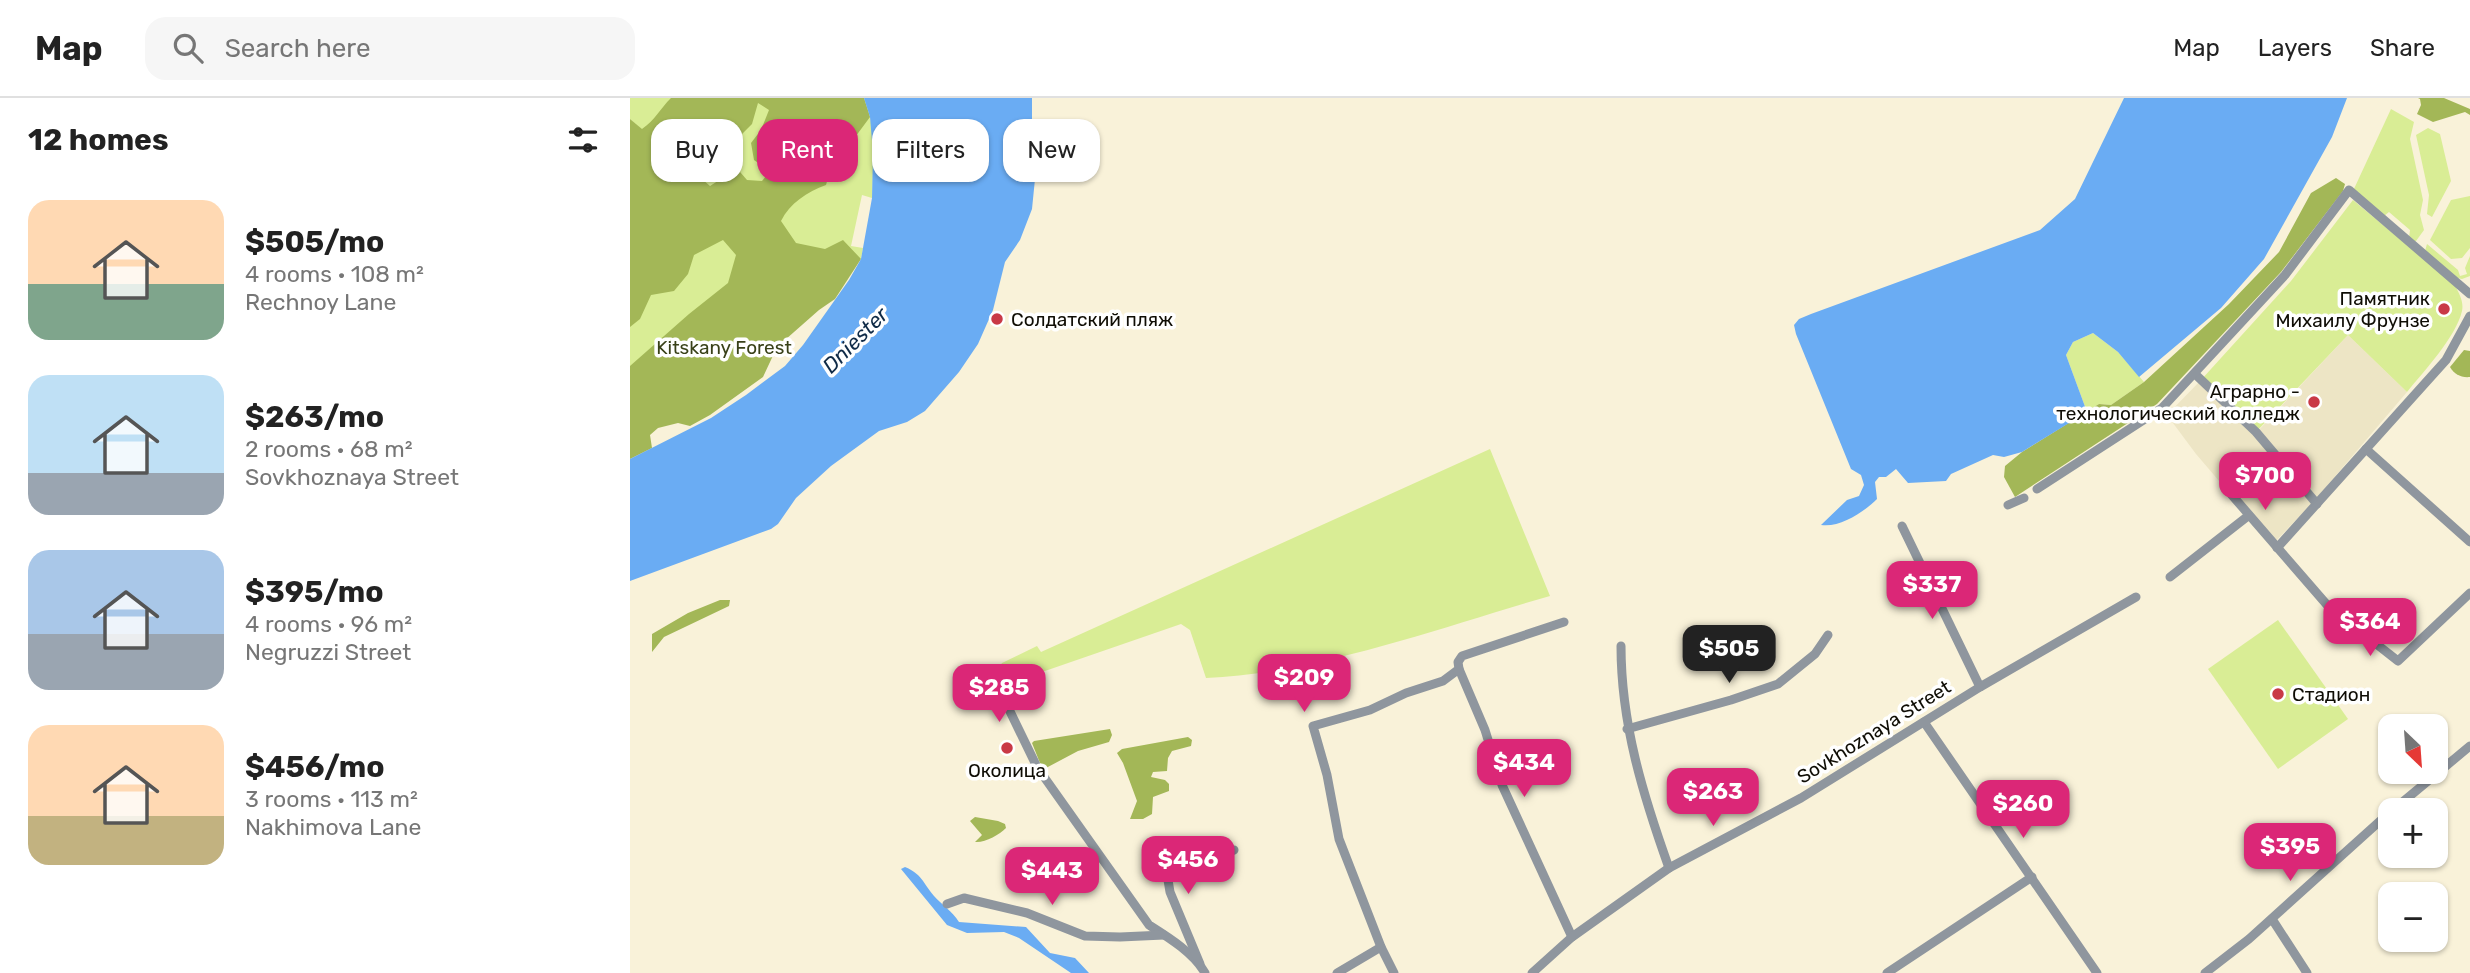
<!DOCTYPE html>
<html lang="en">
<head>
<meta charset="utf-8">
<style>
	body { margin:0; font-family:Rubik,sans-serif; background:#f6f6f6; color:#222; height:100vh; display:flex; flex-direction:column; font-size:26px; white-space:nowrap }
	* { box-sizing:border-box; margin:0 }
	p { font-size:23px; color:#767676 }
	.icon { flex:none; width:38px; height:38px; fill:none; stroke:currentColor; stroke-width:2; stroke-linecap:round; stroke-linejoin:round }
	.map { position:relative; flex:1; overflow:hidden }
	.details { display:flex; flex-direction:column; background:#fff; width:630px }
	.details>* { flex:none }
	.guide { position:absolute; left:21px; top:21px; width:665px; height:63px; display:flex; gap:14px }
	.needle { width:46px; rotate:155deg }
	.controls { position:absolute; left:1748px; top:616px; display:grid; gap:14px }
	.controls a { display:grid; place-items:center; width:70px; height:70px; border-radius:14px; background:#fff; box-shadow:0 2px 5px #0004; font-size:35px }
	.price { position:absolute; translate:-50% -60px; padding:0 16px; border-radius:14px; background:#db2777; color:#fff; font-size:23px; line-height:46px; filter:drop-shadow(0 2px 4px #0008) }
	.price::after { content:''; position:absolute; left:50%; top:42px; width:21px; height:16px; margin-left:-10px; background:inherit; clip-path:polygon(0 0,100% 0,50% 100%) }
	.price.selected { background:#222; color:#fff }
	ul { padding:0; list-style:none }
	li { display:flex; align-items:center; gap:21px; height:175px; padding:0 28px }
	li span { display:grid; place-items:center; flex:none; width:196px; height:140px; border-radius:21px; color:#555 }
	li>.icon { margin-inline-start:auto }
	span .icon { width:84px; height:84px; fill:#fffc; stroke-width:1 }
	li b { font-size:30px }
	h2 { display:flex; justify-content:space-between; align-items:center; height:84px; padding:0 28px; font-size:30px }
	.pill { padding:0 24px; border-radius:21px; background:#fff; box-shadow:0 2px 5px #0004; font-size:24px; line-height:63px }
	.pill.selected { background:#db2777; color:#fff }
	header { display:flex; align-items:center; gap:42px; box-sizing:border-box; height:98px; padding:0 35px; background:#fff; border-bottom:2px solid #e0e0e0 }
	header strong { font-size:33px }
	nav { display:flex; gap:38px; margin-inline-start:auto; font-size:24px }
	.search { width:490px; height:63px; background:#f6f6f6; display:flex; align-items:center; gap:18px; box-sizing:border-box; padding:0 24px; border-radius:21px; color:#767676; font-size:26px }
	main { display:flex; flex:1; min-height:0 }
	.map>svg:first-child { display:block }
	.built { fill:#ede5c5 }
	.green { fill:#d9ed95 }
	.forest { fill:#a3b757; fill-rule:evenodd }
	.water { fill:#6aacf3 }
	.lines { fill:none; stroke-linecap:round; stroke-linejoin:round }
	.minor { stroke:#8f969e; stroke-width:9 }
	.poi-dot { fill:#c93946; stroke:#fff; stroke-width:2.5 }
	.labels { text-anchor:middle; dominant-baseline:central; stroke-width:7; stroke-linejoin:round; paint-order:stroke }
	.poi-label { font-size:19px; fill:#0f0d05; stroke:#fff; text-anchor:end }
	.park-label { font-size:19px; fill:#394119; stroke:#fff }
	.street-label { font-size:19px; fill:#0f0d05; stroke:#fff }
	.water-label { font-size:21px; font-style:italic; fill:#102b47; stroke:#fff }
</style>
</head>
<body>
<header>
<strong>Map</strong>
<div class="search"><svg class="icon" aria-label="search" viewBox="0 0 24 24"><circle cx="10" cy="10" r="6"/><path d="M15 15l6 6"/></svg>Search here</div>
<nav><a>Map</a><a>Layers</a><a>Share</a></nav>
</header>
<main>
<section class="details">
<h2>12 homes<svg class="icon" aria-label="filters" viewBox="0 0 24 24"><path d="M4 7h16M4 17h16"/><circle cx="9" cy="7" r="2"/><circle cx="15" cy="17" r="2"/></svg></h2>
<ul>
<li><span style="background:linear-gradient(#ffd9b3 60%,#7fa58c 0)"><svg class="icon" aria-label="home" viewBox="0 0 24 24"><path d="M3 11l9-7 9 7M6 9v11h12V9"/></svg></span><div><b>$505/mo</b><p>4 rooms · 108 m²</p><p>Rechnoy Lane</p></div></li>
<li><span style="background:linear-gradient(#bfe0f5 70%,#9aa5b1 0)"><svg class="icon" aria-label="home" viewBox="0 0 24 24"><path d="M3 11l9-7 9 7M6 9v11h12V9"/></svg></span><div><b>$263/mo</b><p>2 rooms · 68 m²</p><p>Sovkhoznaya Street</p></div></li>
<li><span style="background:linear-gradient(#a9c7e8 60%,#9aa5b1 0)"><svg class="icon" aria-label="home" viewBox="0 0 24 24"><path d="M3 11l9-7 9 7M6 9v11h12V9"/></svg></span><div><b>$395/mo</b><p>4 rooms · 96 m²</p><p>Negruzzi Street</p></div></li>
<li><span style="background:linear-gradient(#ffd9b3 65%,#c2b280 0)"><svg class="icon" aria-label="home" viewBox="0 0 24 24"><path d="M3 11l9-7 9 7M6 9v11h12V9"/></svg></span><div><b>$456/mo</b><p>3 rooms · 113 m²</p><p>Nakhimova Lane</p></div></li>
</ul>
</section>
<div class="map">
<svg width="1840" height="875" viewBox="0 0 1840 875">
	<rect width="100%" height="100%" fill="#f9f2d9"/>
	<path class="built" d="M1718,237l59,57 -93,109 -41,43 -77,-90 -29,-39 34,-35 56,52z"/>
	<g class="green">
		<path d="M0,0h234c13,30 9,68 8,100l-10,-3 -11,51 12,2 -2,11 -231,116v-118l11,-128 -11,-10z"/>
		<path d="M1761,11l23,13 -4,17 13,61 -3,15 4,15 -8,11 -4,1 -3,-4 1,-8 -21,-18 -5,4 -31,-25z"/>
		<path d="M1798,30l12,6 11,47 -19,36 -5,-3 2,-19 -13,-60z"/>
		<path d="M1840,98v52l-8,10 -11,1 -21,-19 21,-40z"/>
		<path d="M1723,102l102,85c4,9 9,16 7,26 -6,26 -38,60 -55,81l-59,-57 -92,97 -55,-52 90,-99z"/>
		<path d="M1797,146l31,26 2,6 7,-2 -2,-6 5,-12v20l-8,3 -5,-1 -32,-27z"/>
		<path d="M1463,235l25,19 26,30 -33,23 -12,-1 -12,8 -21,-57 7,-13z"/>
		<path d="M860,351l60,147c-112,32 -227,76 -344,82l-16,-48 -9,-6 -168,58 -7,13 -8,-26 4,-6 35,-17 4,6z"/>
		<path d="M1648,522l70,99 -70,50 -70,-100z"/>
	</g>
	<g class="forest">
		<path d="M41,0h193l6,19 -17,23 -18,14 -9,31c-19,7 -36,18 -45,36l15,22 29,6 18,-9 18,19 -26,40 -16,11 -42,37 -14,30 -53,38 -20,11 -12,-3 -20,5 -8,7 2,13 -22,11v-93l59,-52 39,-31 8,-28 -13,-15 -29,15 -6,19 -14,17 -23,4 -11,24 -10,8v-208l12,10c13,-9 18,-20 29,-31zM128,5l11,7 -8,20 -10,13 3,17 16,11 -8,10 -15,-1 -13,-15 -1,-13 5,-14 14,-14zM66,60l12,1 18,15 8,-7 -7,8 -17,11 -24,-21z"/>
		<path d="M1788,0h26l26,11v6l-5,-3 -32,10 -16,-8 4,-9 -1,-6z"/>
		<path d="M1706,80l9,6 -2,7 -62,81 -124,132 -142,93 -11,-20 1,-11 17,-14 77,-48 12,1 33,-23 85,-78 50,-52 32,-59z"/>
		<path d="M1834,252l6,1v26c-9,1 -16,-3 -20,-10z"/>
		<path d="M90,502h10l-1,6 -65,31 -12,15v-18l36,-21z"/>
		<path d="M480,631l2,6 -3,7 -31,9 -32,17 -6,-5 -8,-20 2,-2z"/>
		<path d="M558,639l4,3 -1,6 -19,5 -4,7 -1,13 -14,1 -2,5 14,3 4,4v7l-16,6 -1,17 -9,5h-13l7,-18 -14,-38 -6,-10 5,-4z"/>
		<path d="M345,719l23,4 7,3 1,4c-7,7 -21,15 -31,14l7,-7 -12,-14z"/>
	</g>
	<g class="water">
		<path d="M234,0h168v58l3,23 -3,30 -12,31 -15,22 -12,48 -15,34 -19,28 -34,39 -18,11 -28,9 -48,35 -35,32 -18,26 -7,5 -141,52v-122l81,-41 35,-23 39,-29 18,-21 46,-65 12,-21 11,-61 1,-45 -3,-36z"/>
		<path d="M1494,0h223l-15,39 -68,122 -43,49 -82,69 -21,-25 -25,-19 -20,9 -7,13 21,57 -65,40 -18,5 -11,-2 -42,19 -5,7 -38,2 -12,-14 -10,8h-7l-4,5 2,17c-13,13 -37,29 -56,26l26,-25 12,-4 5,-11 -3,-10 -10,-6 -55,-135 -2,-9 5,-6 12,-5 229,-84 35,-31z"/>
		<path d="M275,769c17,7 18,16 29,29 8,9 18,15 25,26l67,5 24,26 25,5 14,15h-18l-52,-35 -15,-6 -37,1 -20,-8 -46,-56z"/>
	</g>
	<g class="lines">
		<g class="minor">
			<path d="M1565,276l61,58 61,72"/>
			<path d="M1736,351l104,93"/>
			<path d="M1407,391l125,-81 123,-133 64,-85 121,104"/>
			<path d="M1601,396l97,112 70,55 72,-68"/>
			<path d="M1378,407l16,-7"/>
			<path d="M1272,428l78,161"/>
			<path d="M1647,450l169,-188 24,-44"/>
			<path d="M1540,479l78,-61"/>
			<path d="M991,548c0,78 22,149 48,222"/>
			<path d="M829,571l26,61 17,55 70,152"/>
			<path d="M374,601l33,68 112,158c19,12 45,28 56,48"/>
			<path d="M1294,624l173,251"/>
			<path d="M997,631l104,-29 47,-16 37,-30 13,-19"/>
			<path d="M1763,712l77,-64"/>
			<path d="M317,806l17,-6 63,15 58,23 35,1 44,-2"/>
			<path d="M1642,821l35,54"/>
			<path d="M570,866l-30,-72 -2,-12 11,-8 55,-22"/>
			<path d="M707,875l44,-26"/>
			<path d="M764,875l-13,-26 -42,-108 -12,-64 -14,-49 57,-16 36,-17 37,-12 16,-12 -1,-7 4,-6 102,-34"/>
			<path d="M902,875l40,-36 97,-69 132,-70 179,-111 156,-90"/>
			<path d="M1257,875l145,-96"/>
			<path d="M1575,875l44,-34 141,-127"/>
		</g>
	</g>
	<g class="poi-dot">
		<circle cx="1814" cy="211" r="7"/>
		<circle cx="367" cy="221" r="7"/>
		<circle cx="1684" cy="304" r="7"/>
		<circle cx="1648" cy="596" r="7"/>
		<circle cx="377" cy="650" r="7"/>
	</g>
	<g class="labels">
		<g class="poi-label">
			<text x="1800" y="200">Памятник<tspan x="1800" dy="22">Михаилу Фрунзе</tspan></text>
			<text x="381" y="221" text-anchor="start">Солдатский пляж</text>
			<text x="1670" y="293">Аграрно -<tspan x="1670" dy="22">технологический колледж</tspan></text>
			<text x="1662" y="596" text-anchor="start">Стадион</text>
			<text x="377" y="672" text-anchor="middle">Околица</text>
		</g>
		<g class="park-label">
			<text x="94" y="249">Kitskany Forest</text>
		</g>
		<g class="street-label">
			<text transform="translate(1244 634) rotate(-32)">Sovkhoznaya Street</text>
		</g>
		<g class="water-label">
			<text transform="translate(225 242) rotate(-45)">Dniester</text>
		</g>
	</g>
</svg>
<div class="controls">
<a><svg class="needle" viewBox="-14 -14 28 28"><path d="M0-13l5 13h-10z" fill="#e53935"/><path d="M0 13l5-13h-10z" fill="#767676"/></svg></a>
<a>+</a>
<a>−</a>
</div>
<b class="price" style="left:1635px;top:414px">$700</b>
<b class="price" style="left:1302px;top:523px">$337</b>
<b class="price" style="left:1740px;top:560px">$364</b>
<b class="price selected" style="left:1099px;top:587px">$505</b>
<b class="price" style="left:674px;top:616px">$209</b>
<b class="price" style="left:369px;top:626px">$285</b>
<b class="price" style="left:894px;top:701px">$434</b>
<b class="price" style="left:1083px;top:730px">$263</b>
<b class="price" style="left:1393px;top:742px">$260</b>
<b class="price" style="left:1660px;top:785px">$395</b>
<b class="price" style="left:558px;top:798px">$456</b>
<b class="price" style="left:422px;top:809px">$443</b>
<div class="guide">
<a class="pill">Buy</a>
<a class="pill selected">Rent</a>
<a class="pill">Filters</a>
<a class="pill">New</a>
</div>
</div>
</main>
</body>
</html>
